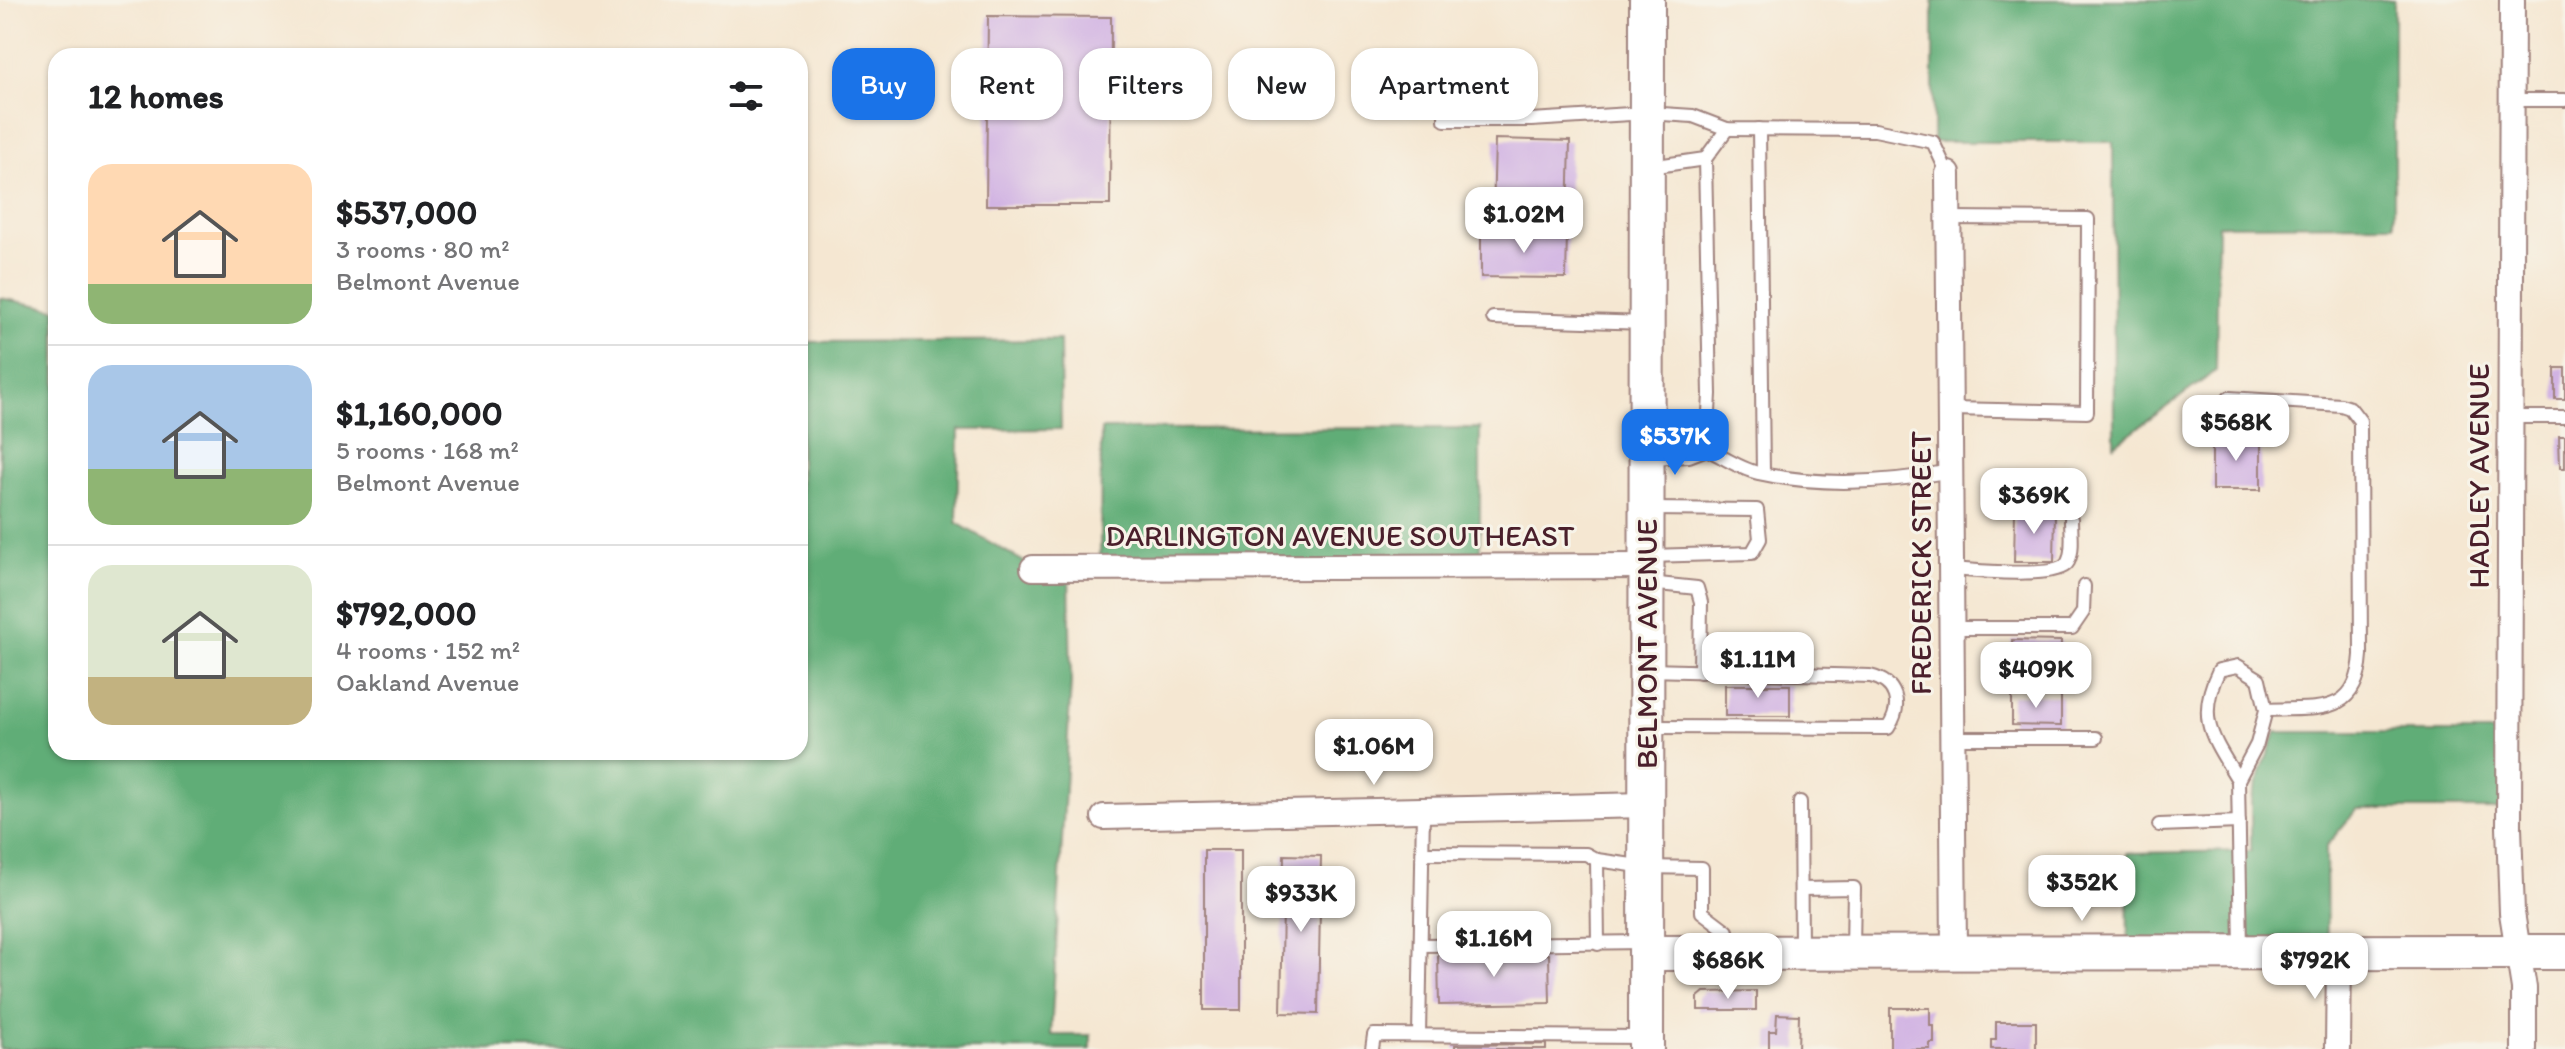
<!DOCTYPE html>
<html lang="en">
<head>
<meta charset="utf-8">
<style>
	body { margin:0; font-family:Itim,sans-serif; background:#f2f2f2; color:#202124; height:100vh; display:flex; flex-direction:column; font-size:30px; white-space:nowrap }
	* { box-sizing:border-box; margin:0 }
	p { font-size:26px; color:#757577 }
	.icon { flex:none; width:44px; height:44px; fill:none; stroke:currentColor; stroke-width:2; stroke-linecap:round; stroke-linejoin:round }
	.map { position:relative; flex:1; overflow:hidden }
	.side { position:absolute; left:48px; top:48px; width:760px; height:712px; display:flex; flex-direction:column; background:#fff; border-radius:24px; box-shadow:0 2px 6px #0004 }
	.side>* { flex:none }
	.banner { position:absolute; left:832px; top:48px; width:760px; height:72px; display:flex; gap:16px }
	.price { position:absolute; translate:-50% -68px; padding:0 18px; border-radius:16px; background:#fff; color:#222; font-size:26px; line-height:52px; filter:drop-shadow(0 2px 4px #0008) }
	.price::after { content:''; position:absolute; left:50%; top:48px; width:24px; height:18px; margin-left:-12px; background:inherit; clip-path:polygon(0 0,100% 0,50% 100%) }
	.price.active { background:#1a73e8; color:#fff }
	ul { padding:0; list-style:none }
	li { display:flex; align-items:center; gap:24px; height:200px; padding:0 40px }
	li+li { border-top:2px solid #e0e0e0 }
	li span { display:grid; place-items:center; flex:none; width:224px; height:160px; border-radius:24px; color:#555 }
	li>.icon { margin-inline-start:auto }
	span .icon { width:96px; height:96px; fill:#fffc; stroke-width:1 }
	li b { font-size:34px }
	h2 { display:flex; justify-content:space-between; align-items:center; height:96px; padding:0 40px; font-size:34px }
	.chip { padding:0 28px; border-radius:24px; background:#fff; box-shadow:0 2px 6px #0004; font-size:28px; line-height:72px }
	.chip.active { background:#1a73e8; color:#fff }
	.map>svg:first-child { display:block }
	.forest { fill:#61ad77; stroke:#566651; stroke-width:2 }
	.building { fill:#d1b3e3 }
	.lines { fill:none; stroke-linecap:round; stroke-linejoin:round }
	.lane-casing { stroke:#a0837e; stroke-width:16 }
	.street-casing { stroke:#a0837e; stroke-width:28 }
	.secondary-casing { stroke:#a0837e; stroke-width:38 }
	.lane { stroke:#fff; stroke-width:12 }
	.street { stroke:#fff; stroke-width:24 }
	.secondary { stroke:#fff; stroke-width:34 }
	.labels { text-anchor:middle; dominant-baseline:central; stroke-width:6; stroke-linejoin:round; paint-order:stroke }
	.street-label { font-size:30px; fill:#4a1f2b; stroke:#f7f3e8 }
</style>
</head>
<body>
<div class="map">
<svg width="2565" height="1049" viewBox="0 0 2565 1049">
	<rect width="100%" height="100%" fill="#f7f3e8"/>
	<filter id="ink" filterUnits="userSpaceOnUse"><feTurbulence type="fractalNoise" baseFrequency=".0125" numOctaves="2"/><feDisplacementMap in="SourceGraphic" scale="16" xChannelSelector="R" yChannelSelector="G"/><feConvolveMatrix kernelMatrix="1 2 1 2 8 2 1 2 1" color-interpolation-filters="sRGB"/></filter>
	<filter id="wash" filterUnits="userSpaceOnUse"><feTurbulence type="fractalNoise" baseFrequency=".006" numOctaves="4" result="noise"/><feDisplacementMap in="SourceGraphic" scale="32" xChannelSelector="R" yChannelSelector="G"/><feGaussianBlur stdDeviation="1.8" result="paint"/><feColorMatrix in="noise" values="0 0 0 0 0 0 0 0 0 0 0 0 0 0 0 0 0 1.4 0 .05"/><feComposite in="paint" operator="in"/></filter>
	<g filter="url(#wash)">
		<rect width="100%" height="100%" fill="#f5e7d2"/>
		<g class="forest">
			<path d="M1933,0h461v224l-176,1 -2,146 -102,74 -1,-303h-180z"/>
			<path d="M0,298l56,11v443h744v-410l260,-2 1,89 -102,1 -2,93 76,44 36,1 2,114 -20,353h40v14h-1091z"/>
			<path d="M1480,428v140h-380l1,-139z"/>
			<path d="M2276,732h233v77h-152l-31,37 1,107 -199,-1 -1,-99 124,-2v-51z"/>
		</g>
		<g id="blocks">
			<g class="building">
				<path d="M988,16l123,1 -1,188h-124z"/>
				<path d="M1495,139l75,2 -2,78 -75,-2z"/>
				<path d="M1481,232l86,1 -1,45 -85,-1z"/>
				<rect x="2555" y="368" width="10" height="31"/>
				<rect x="2212" y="436" width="49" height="54"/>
				<path d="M2559,436h6v32h-5z"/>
				<path d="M2015,511h40l-1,51h-40z"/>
				<path d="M2012,640l49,1 -1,32 -49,-1z"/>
				<rect x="1725" y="685" width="65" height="31"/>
				<path d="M2012,695l49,1v30l-49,-1z"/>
				<rect x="1204" y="850" width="37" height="160"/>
				<path d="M1284,855l37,1 -3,158 -37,-1z"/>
				<path d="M1549,954l1,49 -111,2 -1,-50z"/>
				<path d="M1756,991v19h-58v-13l6,-5z"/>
				<path d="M1890,1008h40v18h4v17h-4v6h-40z"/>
				<path d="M1777,1014l22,1 -1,34h-29v-18h7z"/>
				<path d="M1996,1022h40v27h-45v-9h5z"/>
				<path d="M1546,1044v5h-91v-4z"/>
			</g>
		</g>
	</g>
	<g filter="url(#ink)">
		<use href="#blocks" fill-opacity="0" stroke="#a0837e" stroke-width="2"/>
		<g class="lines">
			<defs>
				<g id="lane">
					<path d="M1446,62l-1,58h86l116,-7 46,3 34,13 148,1 58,12 15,32"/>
					<path d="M2511,100h54"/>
					<path d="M1759,129l4,344"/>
					<path d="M1650,167l55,-8 22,-30"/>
					<path d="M1949,218l139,1 -1,193 -136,-3"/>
					<path d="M1493,318l153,5"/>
					<path d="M2229,398l112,7 9,3 10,13 1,234c-4,63 -45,52 -95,55"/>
					<path d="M2510,417h55"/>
					<path d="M1707,449c16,8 33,20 51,24 63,14 130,10 193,-2"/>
					<path d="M1649,458l40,-2 18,-7 3,-55 -5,-235"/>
					<path d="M1649,556l103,-3 8,-14 -3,-29 -108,-1"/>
					<path d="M1952,569c20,1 107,11 116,-7 6,-12 3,-30 3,-43"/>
					<path d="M1649,583l48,5 4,14 -1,70"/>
					<path d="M1952,628h120l11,-16 1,-26"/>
					<path d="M1649,670l221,6c27,6 33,29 18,52l-239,-1"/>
					<path d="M1953,738h143"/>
					<path d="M2238,780c-25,-42 -43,-61 -19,-110l19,-4 21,13 7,31 -9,34 -19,36 3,169"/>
					<path d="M1800,802l1,148"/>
					<path d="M2159,825l80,-3"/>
					<path d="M1423,853l163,1 11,6"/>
					<path d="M1802,889l52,-1 -1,62"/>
					<path d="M1598,944l-1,-84 49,7 56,1v44l25,19v18"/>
					<path d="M1421,945l222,-3"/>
					<path d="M1419,1035l4,-225"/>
					<path d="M1372,1049l2,-14 268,2"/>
				</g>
				<g id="street">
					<path d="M2512,0l-3,827 3,86 12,75v61"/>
					<path d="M1948,174l6,778"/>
					<path d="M1033,568l613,-2"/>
					<path d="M1104,817l542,-12"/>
					<path d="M2338,1049l1,-96"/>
				</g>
				<g id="secondary">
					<path d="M1646,953l919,-1"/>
					<path d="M1646,1049l1,-1049"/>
				</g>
			</defs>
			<use href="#lane" class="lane-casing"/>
			<use href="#street" class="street-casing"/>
			<use href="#secondary" class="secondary-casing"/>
			<use href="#lane" class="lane"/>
			<use href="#street" class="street"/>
			<use href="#secondary" class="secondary"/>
		</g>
	</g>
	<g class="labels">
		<g class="street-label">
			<text transform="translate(2478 476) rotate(-90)">HADLEY AVENUE</text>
			<text x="1340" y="535">DARLINGTON AVENUE SOUTHEAST</text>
			<text transform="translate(1920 563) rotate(-90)">FREDERICK STREET</text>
			<text transform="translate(1646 644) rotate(-90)">BELMONT AVENUE</text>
		</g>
	</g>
</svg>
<b class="price" style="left:1524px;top:255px">$1.02M</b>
<b class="price" style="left:2236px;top:463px">$568K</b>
<b class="price active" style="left:1675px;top:477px">$537K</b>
<b class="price" style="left:2034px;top:536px">$369K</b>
<b class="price" style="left:1758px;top:700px">$1.11M</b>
<b class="price" style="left:2036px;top:710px">$409K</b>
<b class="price" style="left:1374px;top:787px">$1.06M</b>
<b class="price" style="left:2082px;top:923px">$352K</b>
<b class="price" style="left:1301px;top:934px">$933K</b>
<b class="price" style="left:1494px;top:979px">$1.16M</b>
<b class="price" style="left:1728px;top:1001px">$686K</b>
<b class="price" style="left:2315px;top:1001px">$792K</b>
<div class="banner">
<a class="chip active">Buy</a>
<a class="chip">Rent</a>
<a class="chip">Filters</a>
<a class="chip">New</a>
<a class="chip">Apartment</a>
</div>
<section class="side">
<h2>12 homes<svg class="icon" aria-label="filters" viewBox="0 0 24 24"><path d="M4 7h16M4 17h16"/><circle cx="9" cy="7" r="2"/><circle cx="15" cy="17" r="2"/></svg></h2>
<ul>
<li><span style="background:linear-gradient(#ffd9b3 75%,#8fb573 0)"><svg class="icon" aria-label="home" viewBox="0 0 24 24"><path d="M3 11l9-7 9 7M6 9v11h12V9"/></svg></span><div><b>$537,000</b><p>3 rooms · 80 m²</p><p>Belmont Avenue</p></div></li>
<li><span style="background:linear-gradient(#a9c7e8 65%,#8fb573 0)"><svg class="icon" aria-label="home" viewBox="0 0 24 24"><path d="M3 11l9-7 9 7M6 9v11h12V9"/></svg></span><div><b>$1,160,000</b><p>5 rooms · 168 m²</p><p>Belmont Avenue</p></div></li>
<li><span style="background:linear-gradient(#dfe7d0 70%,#c2b280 0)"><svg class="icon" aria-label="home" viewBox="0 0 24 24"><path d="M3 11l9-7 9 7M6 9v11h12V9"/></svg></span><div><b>$792,000</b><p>4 rooms · 152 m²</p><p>Oakland Avenue</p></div></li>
</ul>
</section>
</div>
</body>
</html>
